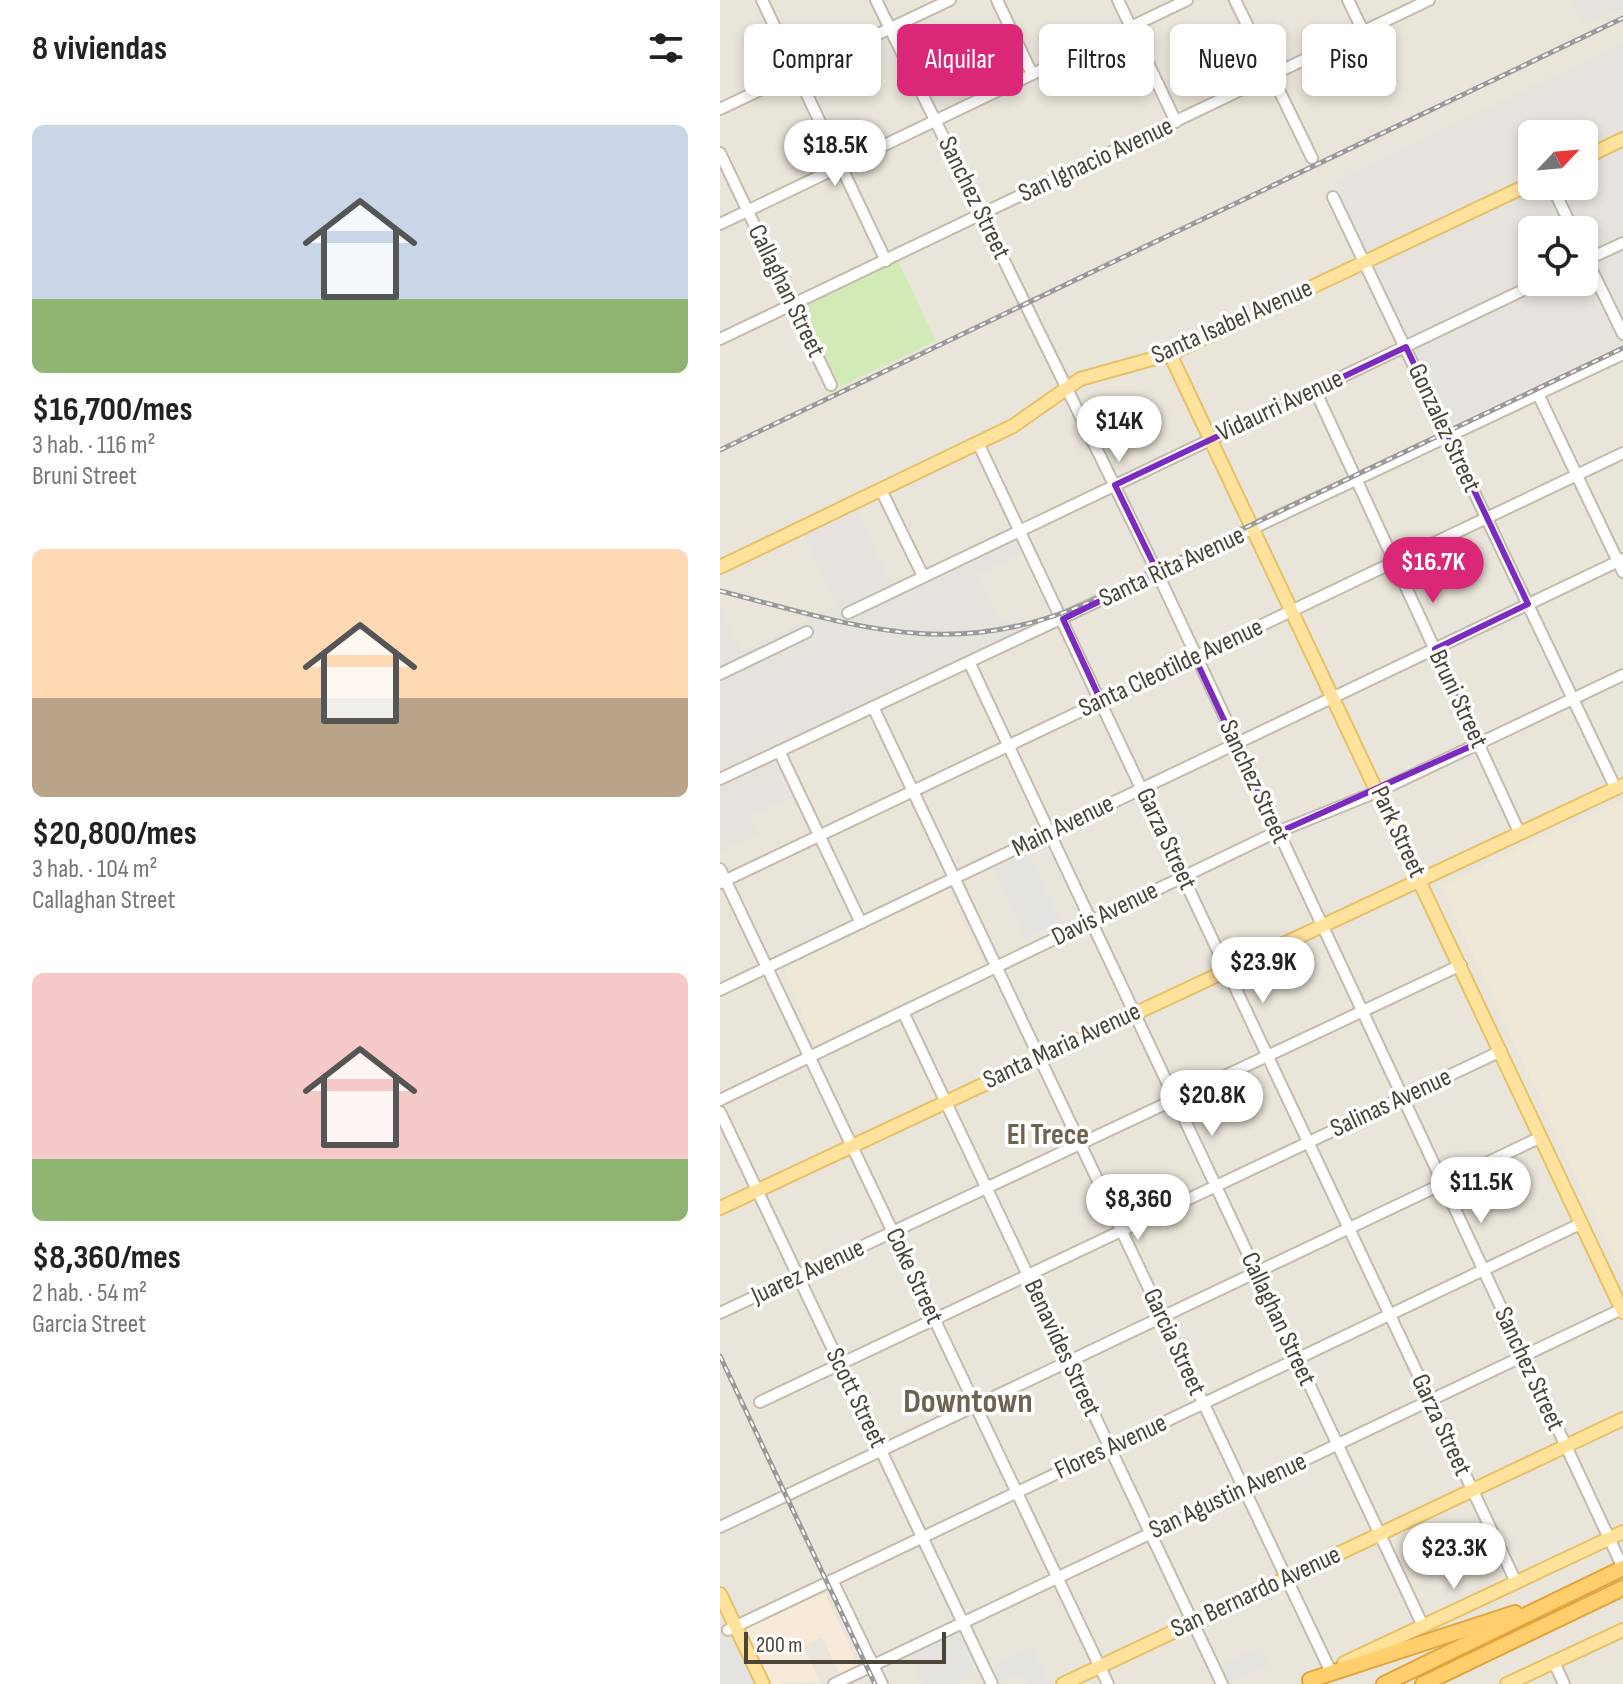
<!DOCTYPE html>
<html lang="es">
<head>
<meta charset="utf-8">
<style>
	body { margin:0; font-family:"Sofia Sans Condensed",sans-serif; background:#f6f6f6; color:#222; height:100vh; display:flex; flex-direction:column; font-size:30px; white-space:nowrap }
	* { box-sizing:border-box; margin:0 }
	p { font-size:26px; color:#767676 }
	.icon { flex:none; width:44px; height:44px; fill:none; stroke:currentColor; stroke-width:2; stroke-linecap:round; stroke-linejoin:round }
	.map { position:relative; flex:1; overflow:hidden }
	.details { display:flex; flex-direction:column; background:#fff; width:720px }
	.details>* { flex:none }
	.guide { position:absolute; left:24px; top:24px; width:758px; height:72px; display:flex; gap:16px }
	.needle { width:52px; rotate:64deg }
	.buttons { position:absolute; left:798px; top:120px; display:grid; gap:16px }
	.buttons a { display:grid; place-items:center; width:80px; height:80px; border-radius:12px; background:#fff; box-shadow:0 4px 12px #0003; font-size:40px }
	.scale { position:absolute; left:24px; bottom:20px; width:202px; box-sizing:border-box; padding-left:8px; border:4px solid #4b4439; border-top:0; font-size:22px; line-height:28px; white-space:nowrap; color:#4b4439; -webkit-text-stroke:6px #fff; paint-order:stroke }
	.price { position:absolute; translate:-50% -68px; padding:0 18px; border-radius:28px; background:#fff; color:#222; font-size:26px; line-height:52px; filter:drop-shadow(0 2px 4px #0008) }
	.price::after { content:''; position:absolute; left:50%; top:48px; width:24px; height:18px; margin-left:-12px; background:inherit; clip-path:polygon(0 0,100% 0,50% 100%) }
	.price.current { background:#db2777; color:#fff }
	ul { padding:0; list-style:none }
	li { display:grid; align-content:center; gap:16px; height:424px; padding:0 32px }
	li span { display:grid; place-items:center; height:248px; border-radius:12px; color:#555 }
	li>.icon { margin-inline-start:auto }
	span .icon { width:144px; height:144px; fill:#fffc; stroke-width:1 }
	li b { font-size:34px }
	h2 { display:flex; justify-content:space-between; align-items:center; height:96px; padding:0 32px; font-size:34px }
	.tag { padding:0 28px; border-radius:12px; background:#fff; box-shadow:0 4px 12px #0003; font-size:28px; line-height:72px }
	.tag.current { background:#db2777; color:#fff }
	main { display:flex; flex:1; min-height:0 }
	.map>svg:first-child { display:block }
	.residential { fill:#eae5da; fill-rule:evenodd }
	.commercial { fill:#f7ead8 }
	.industrial { fill:#e6e2dd; fill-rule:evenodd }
	.education { fill:#efe8d6 }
	.green { fill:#d2eab5 }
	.parking { fill:#e5e3e0 }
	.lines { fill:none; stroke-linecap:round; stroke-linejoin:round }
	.minor-casing { stroke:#c2bbae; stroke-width:14 }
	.major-casing { stroke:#e6c16a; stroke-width:16 }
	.highway-casing { stroke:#e0a43c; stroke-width:18 }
	.minor { stroke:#fff; stroke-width:10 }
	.major { stroke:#ffe39c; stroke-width:12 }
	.highway { stroke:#ffcf6e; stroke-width:14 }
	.rail-casing { stroke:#9a9a9a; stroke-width:5 }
	.rail { stroke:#fff; stroke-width:2; stroke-dasharray:6; stroke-linecap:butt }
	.marked { fill:none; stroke:#7b2cbf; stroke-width:6; stroke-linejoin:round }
	.labels { text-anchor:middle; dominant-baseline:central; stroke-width:7; stroke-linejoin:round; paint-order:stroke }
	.street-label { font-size:26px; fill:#4b4439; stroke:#fff }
	.quarter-label { font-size:30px; font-weight:bold; fill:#6e6250; stroke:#fff }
	.district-label { font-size:34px; font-weight:bold; fill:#6e6250; stroke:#fff }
</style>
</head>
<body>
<main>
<section class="details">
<h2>8 viviendas<svg class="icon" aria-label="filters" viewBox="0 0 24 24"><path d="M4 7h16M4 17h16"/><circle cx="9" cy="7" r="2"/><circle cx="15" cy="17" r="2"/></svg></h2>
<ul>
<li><span style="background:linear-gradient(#c9d6e8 70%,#8fb573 0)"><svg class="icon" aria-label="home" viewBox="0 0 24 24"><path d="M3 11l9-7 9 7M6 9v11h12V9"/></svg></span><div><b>$16,700/mes</b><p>3 hab. · 116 m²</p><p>Bruni Street</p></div></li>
<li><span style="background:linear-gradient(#ffd9b3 60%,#b9a48a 0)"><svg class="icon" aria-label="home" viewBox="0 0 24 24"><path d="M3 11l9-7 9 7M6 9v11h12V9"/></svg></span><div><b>$20,800/mes</b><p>3 hab. · 104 m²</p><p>Callaghan Street</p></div></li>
<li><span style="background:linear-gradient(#f6c9c9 75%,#8fb573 0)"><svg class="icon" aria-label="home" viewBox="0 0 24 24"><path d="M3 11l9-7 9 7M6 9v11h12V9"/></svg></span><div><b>$8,360/mes</b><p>2 hab. · 54 m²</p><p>Garcia Street</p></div></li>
</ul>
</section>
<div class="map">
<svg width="903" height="1684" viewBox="0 0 903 1684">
	<rect width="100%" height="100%" fill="#f6f3ec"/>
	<path class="residential" d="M0,0h903v1684h-903zM812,134h52v52h-52zM812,230h52v52h-52z"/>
	<path class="commercial" d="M105,1593l34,73 -19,9 -18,-38 -19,9 17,35 -48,3 -26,-55z"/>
	<g class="industrial">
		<path d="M851,0h52v9l-39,18z"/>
		<path d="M903,43v300l-174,82 -116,-243zM812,134h52v52h-52zM812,230h52v52h-52z"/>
		<path d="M138,511l32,70 21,-10 8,14 100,-48 7,14 -48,24 20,41 12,6 35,3 -235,113 -25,3 -11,22 17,34 -41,19 8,18 -38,18v-245l21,45 95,-46 -32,-71z"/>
	</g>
	<g class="education">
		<path d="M901,800l2,3v474l-182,-391z"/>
		<path d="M227,890l37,74 -170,81 -30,-77z"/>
	</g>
	<path class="green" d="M178,261l38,80 -97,46 -38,-80z"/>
	<g class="parking">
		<path d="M308,853l33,69 -35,17 -33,-69z"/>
		<path d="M237,1631l18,39 -17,14h-36l-13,-30z"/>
		<path d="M11,1637l23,47h-34v-42z"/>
		<path d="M312,1647l17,37h-22l-6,-11 -20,10 -9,-17z"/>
		<path d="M541,1647l8,18 -41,19 -8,-19z"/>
	</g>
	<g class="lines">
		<defs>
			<g id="minor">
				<path d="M42,0l124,261"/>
				<path d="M156,0l280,570 467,998"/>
				<path d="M277,0l35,74"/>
				<path d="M398,0l58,122"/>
				<path d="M515,0l77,158"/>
				<path d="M628,0l15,31"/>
				<path d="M0,109l230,-109"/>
				<path d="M0,153l111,232"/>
				<path d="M832,186l21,44"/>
				<path d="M613,197l283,592"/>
				<path d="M0,224l467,-224"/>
				<path d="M864,254l39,80"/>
				<path d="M864,261l39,-18"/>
				<path d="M0,339l709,-339"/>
				<path d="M595,390l205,444"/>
				<path d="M818,394l85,178"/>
				<path d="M258,443l538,1139"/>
				<path d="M161,490l42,86"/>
				<path d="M128,613l692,-331"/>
				<path d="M250,664l453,962"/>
				<path d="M0,674l87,-42"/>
				<path d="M154,709l456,961"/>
				<path d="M59,751l82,172"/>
				<path d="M0,779l903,-425"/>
				<path d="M0,869l388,815"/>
				<path d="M0,883l903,-430"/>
				<path d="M0,990l903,-431"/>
				<path d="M183,1012l319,672"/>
				<path d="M0,1100l550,-265 109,-44 244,-116"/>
				<path d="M0,1112l272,572"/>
				<path d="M0,1313l741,-348"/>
				<path d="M40,1402l741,-351"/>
				<path d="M0,1527l821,-390"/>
				<path d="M112,1580l50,104"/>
				<path d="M8,1630l854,-407"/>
				<path d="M834,1662l10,22"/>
				<path d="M114,1684l788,-375"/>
			</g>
			<g id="major">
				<path d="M864,158l39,-19"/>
				<path d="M450,354l453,958"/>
				<path d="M0,567l293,-141 67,-47 90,-25 362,-171"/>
				<path d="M0,1208l903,-423"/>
				<path d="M0,1594l43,90"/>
				<path d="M624,1663l279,-131"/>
				<path d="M343,1684l560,-265"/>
				<path d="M787,1684l116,-54"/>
			</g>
			<g id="highway">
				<path d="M590,1680l205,-67"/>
				<path d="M664,1684l239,-116"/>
				<path d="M703,1684l200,-96"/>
			</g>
		</defs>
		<use href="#minor" class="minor-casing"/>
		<use href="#major" class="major-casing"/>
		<use href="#highway" class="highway-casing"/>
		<use href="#minor" class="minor"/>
		<use href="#major" class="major"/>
		<use href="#highway" class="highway"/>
		<defs>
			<g id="rail">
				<path d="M0,450l903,-432"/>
				<path d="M0,591c133,34 230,71 365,13l538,-256"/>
				<path d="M0,1356l155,328"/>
			</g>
		</defs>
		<use href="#rail" class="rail-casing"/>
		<use href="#rail" class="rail"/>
	</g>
	<path class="marked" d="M686,347l122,257 -93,45 43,94 -201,90 -83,-177 -93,45 -38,-82 95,-46 -43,-88z"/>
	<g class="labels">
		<g class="street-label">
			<text transform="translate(376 160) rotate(-25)">San Ignacio Avenue</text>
			<text transform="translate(254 198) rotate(64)">Sanchez Street</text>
			<text transform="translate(66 291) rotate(64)">Callaghan Street</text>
			<text transform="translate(512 322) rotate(-24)">Santa Isabel Avenue</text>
			<text transform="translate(560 406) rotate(-25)">Vidaurri Avenue</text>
			<text transform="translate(724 428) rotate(65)">Gonzalez Street</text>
			<text transform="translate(452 567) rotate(-25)">Santa Rita Avenue</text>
			<text transform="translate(451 668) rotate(-25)">Santa Cleotilde Avenue</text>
			<text transform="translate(738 699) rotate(65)">Bruni Street</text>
			<text transform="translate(534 782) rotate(65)">Sanchez Street</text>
			<text transform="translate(343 826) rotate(-26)">Main Avenue</text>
			<text transform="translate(678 832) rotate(65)">Park Street</text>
			<text transform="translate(446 839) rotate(65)">Garza Street</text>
			<text transform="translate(385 914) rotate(-26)">Davis Avenue</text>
			<text transform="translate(342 1046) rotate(-25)">Santa Maria Avenue</text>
			<text transform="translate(671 1103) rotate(-25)">Salinas Avenue</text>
			<text transform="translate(88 1272) rotate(-25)">Juarez Avenue</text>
			<text transform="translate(194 1276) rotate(65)">Coke Street</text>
			<text transform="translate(558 1319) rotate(65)">Callaghan Street</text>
			<text transform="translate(454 1342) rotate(65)">Garcia Street</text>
			<text transform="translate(342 1348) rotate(65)">Benavides Street</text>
			<text transform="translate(809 1369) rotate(65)">Sanchez Street</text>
			<text transform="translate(136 1398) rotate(64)">Scott Street</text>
			<text transform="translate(721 1425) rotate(65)">Garza Street</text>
			<text transform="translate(391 1447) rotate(-25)">Flores Avenue</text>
			<text transform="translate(508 1496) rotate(-25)">San Agustin Avenue</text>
			<text transform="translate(536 1592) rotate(-25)">San Bernardo Avenue</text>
		</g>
		<g class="quarter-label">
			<text x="328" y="1135">El Trece</text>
		</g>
		<g class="district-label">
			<text x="248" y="1401">Downtown</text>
		</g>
	</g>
</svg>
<div class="buttons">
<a><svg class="needle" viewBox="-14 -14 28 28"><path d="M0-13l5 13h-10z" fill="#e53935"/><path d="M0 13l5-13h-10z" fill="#767676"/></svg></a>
<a><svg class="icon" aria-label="locate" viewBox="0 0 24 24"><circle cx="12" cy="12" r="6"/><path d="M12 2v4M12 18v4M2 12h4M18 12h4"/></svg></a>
</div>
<div class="scale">200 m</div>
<b class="price" style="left:115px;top:188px">$18.5K</b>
<b class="price" style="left:399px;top:464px">$14K</b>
<b class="price current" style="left:713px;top:605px">$16.7K</b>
<b class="price" style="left:543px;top:1005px">$23.9K</b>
<b class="price" style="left:492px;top:1138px">$20.8K</b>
<b class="price" style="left:761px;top:1225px">$11.5K</b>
<b class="price" style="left:418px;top:1242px">$8,360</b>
<b class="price" style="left:734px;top:1591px">$23.3K</b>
<div class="guide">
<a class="tag">Comprar</a>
<a class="tag current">Alquilar</a>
<a class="tag">Filtros</a>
<a class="tag">Nuevo</a>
<a class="tag">Piso</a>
</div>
</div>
</main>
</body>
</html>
